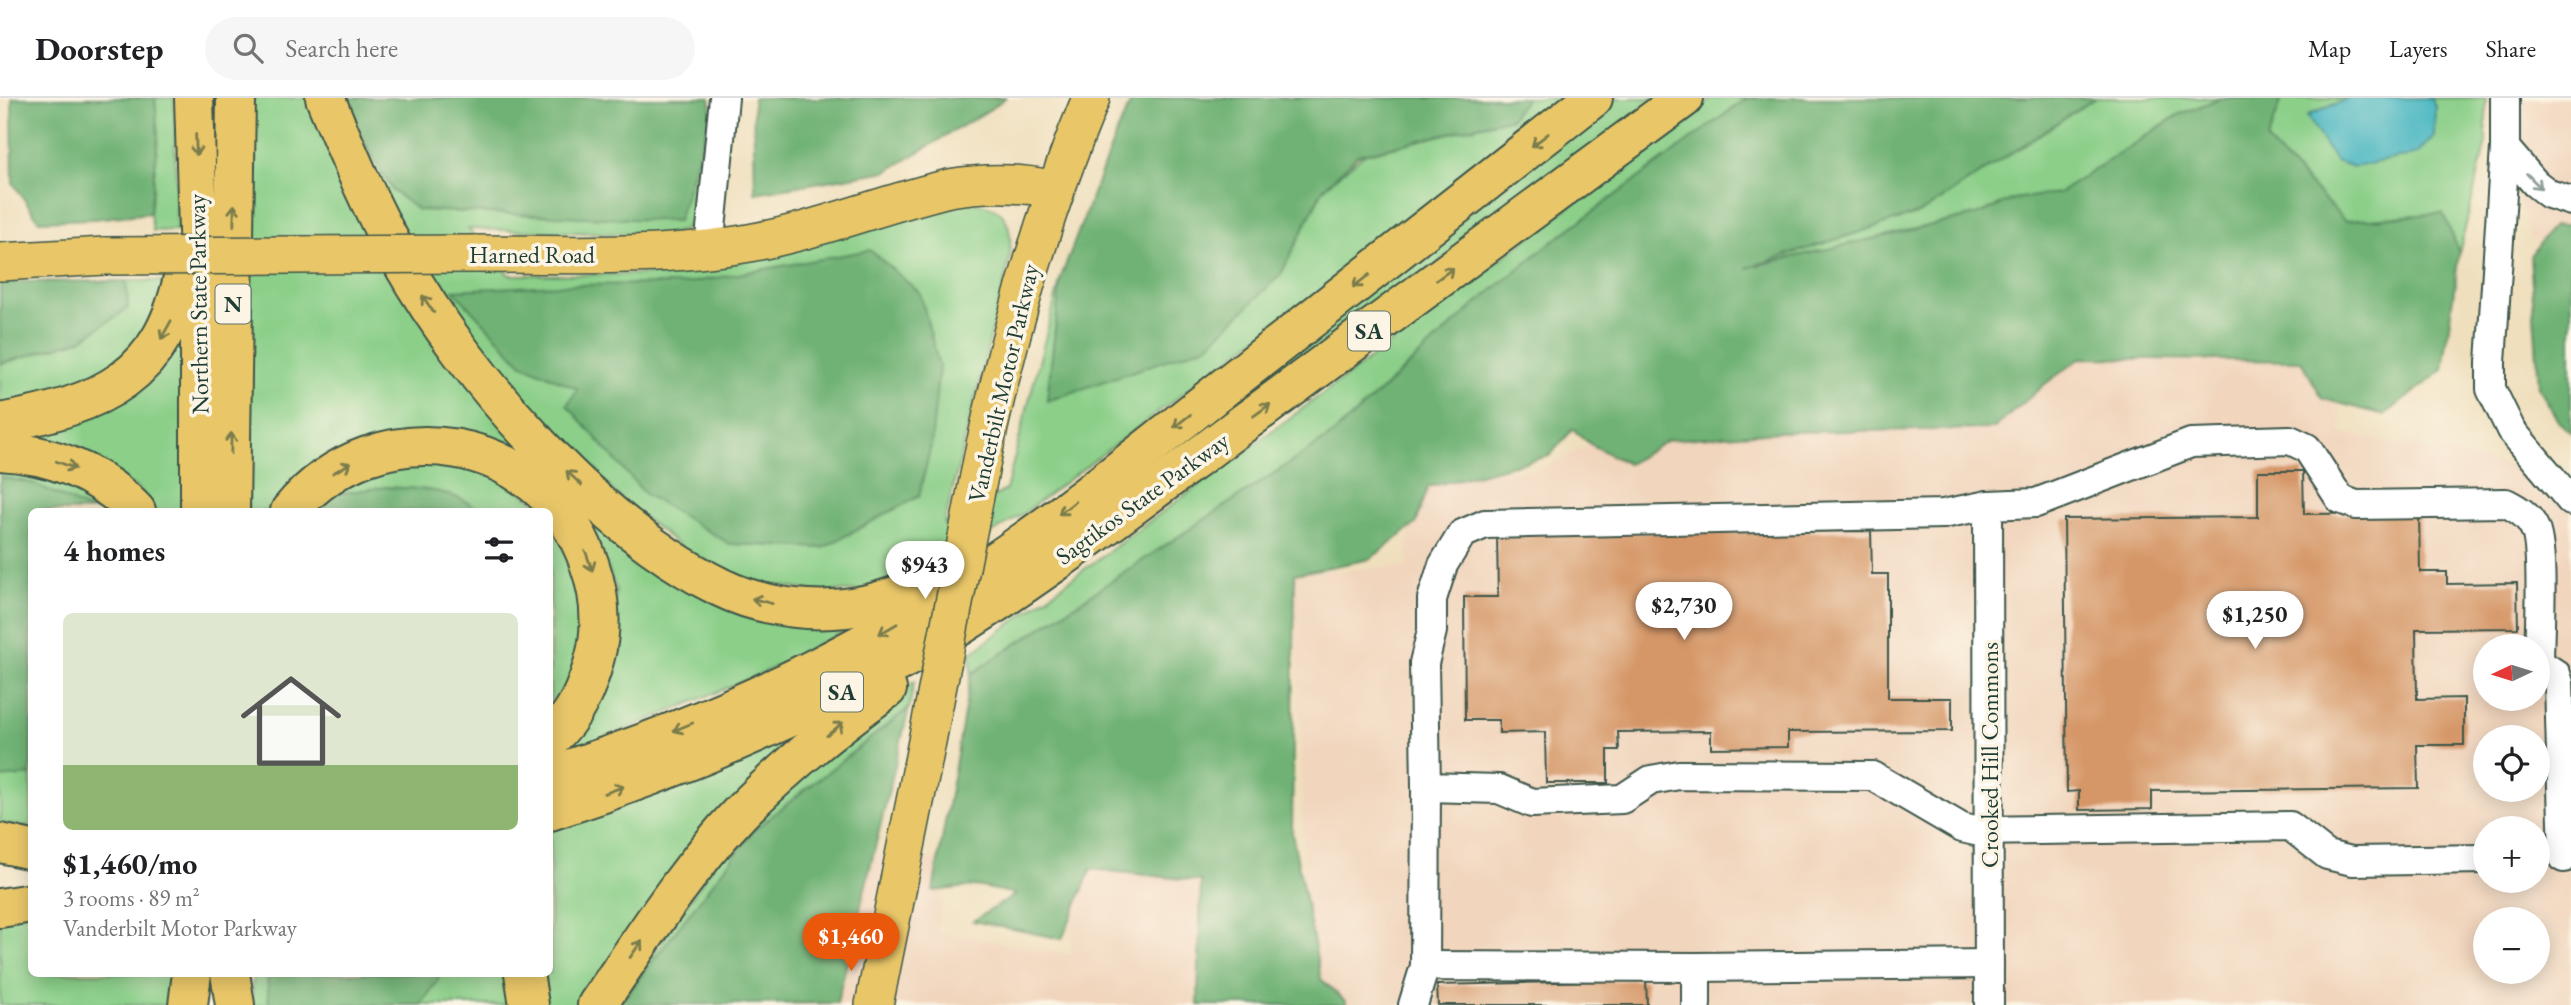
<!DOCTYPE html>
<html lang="en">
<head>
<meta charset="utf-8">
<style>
	body { margin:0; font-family:"EB Garamond",serif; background:#f6f6f6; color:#202124; height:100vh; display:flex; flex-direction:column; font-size:26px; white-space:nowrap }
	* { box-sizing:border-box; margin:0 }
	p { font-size:23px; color:#757577 }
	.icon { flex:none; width:38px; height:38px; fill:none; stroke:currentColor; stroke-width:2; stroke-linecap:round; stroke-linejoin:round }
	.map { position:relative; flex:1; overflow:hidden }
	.details { position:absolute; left:28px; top:410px; width:525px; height:469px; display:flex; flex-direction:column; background:#fff; border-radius:10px; box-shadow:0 4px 18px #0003 }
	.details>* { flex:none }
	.needle { width:46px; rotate:266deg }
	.fabs { position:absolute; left:2473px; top:536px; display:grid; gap:14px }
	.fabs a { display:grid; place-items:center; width:77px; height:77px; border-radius:50%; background:#fff; box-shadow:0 4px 18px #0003; font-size:35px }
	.price { position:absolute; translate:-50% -60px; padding:0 16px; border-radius:24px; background:#fff; color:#222; font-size:23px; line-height:46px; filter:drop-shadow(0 2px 4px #0008) }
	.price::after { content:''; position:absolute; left:50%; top:42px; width:21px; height:16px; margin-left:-10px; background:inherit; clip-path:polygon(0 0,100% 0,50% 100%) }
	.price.current { background:#ea580c; color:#fff }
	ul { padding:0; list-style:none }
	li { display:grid; align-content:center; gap:14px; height:371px; padding:0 35px }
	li+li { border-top:2px solid #e0e0e0 }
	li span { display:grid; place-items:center; height:217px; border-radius:10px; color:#555 }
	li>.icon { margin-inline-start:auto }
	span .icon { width:126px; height:126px; fill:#fffc; stroke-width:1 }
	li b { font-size:30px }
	h2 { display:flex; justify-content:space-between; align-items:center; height:84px; padding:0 35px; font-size:30px }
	header { display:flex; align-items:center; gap:42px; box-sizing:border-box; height:98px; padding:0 35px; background:#fff; border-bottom:2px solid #e0e0e0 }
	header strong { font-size:33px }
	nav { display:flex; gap:38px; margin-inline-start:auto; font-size:24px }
	.search { width:490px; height:63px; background:#f6f6f6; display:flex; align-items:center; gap:18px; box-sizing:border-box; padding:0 24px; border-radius:38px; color:#757577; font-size:26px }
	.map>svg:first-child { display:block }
	.built { fill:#f1d5bd; fill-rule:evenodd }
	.green { fill:#8bcf89; stroke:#55865e; stroke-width:2 }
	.forest { fill:#70b275; stroke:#487854; stroke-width:2 }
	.water { fill:#49b7c2; stroke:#347a7b; stroke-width:2 }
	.building { fill:#d59768 }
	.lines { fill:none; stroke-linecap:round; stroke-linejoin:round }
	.minor-casing { stroke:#3e5549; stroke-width:32 }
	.major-casing { stroke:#3e5549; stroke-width:40 }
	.highway-casing { stroke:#3e5549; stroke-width:42 }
	.minor { stroke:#fff; stroke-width:28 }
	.major { stroke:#e9c769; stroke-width:37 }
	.highway { stroke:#e9c769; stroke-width:38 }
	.major-bridge-casing { stroke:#3e5549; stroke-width:40; stroke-linecap:butt }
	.major-bridge { stroke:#e9c769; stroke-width:37 }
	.oneway { stroke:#7a7b4c }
	.oneway2 { stroke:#8f9e9a }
	.labels { text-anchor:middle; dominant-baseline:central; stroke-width:7; stroke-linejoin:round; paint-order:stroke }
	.shield { fill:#fcf5e5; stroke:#617469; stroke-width:2 }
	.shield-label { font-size:23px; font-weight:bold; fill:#1f3d34 }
	.street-label { font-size:24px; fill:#1f3d34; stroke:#fcf5e5 }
</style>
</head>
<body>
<header>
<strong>Doorstep</strong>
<div class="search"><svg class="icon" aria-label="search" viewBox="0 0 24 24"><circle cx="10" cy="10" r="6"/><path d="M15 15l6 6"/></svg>Search here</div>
<nav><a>Map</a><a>Layers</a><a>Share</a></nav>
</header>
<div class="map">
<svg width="2571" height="907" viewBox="0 0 2571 907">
	<rect width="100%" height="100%" fill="#fcf5e5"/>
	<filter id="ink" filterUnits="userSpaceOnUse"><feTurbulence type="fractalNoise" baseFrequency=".0143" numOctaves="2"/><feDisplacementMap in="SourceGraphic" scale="14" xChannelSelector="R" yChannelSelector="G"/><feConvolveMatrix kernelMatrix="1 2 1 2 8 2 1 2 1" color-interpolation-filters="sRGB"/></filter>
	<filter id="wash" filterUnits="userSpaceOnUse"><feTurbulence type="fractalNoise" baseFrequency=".00686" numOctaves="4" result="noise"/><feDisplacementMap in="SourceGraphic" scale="28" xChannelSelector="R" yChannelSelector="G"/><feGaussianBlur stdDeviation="1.57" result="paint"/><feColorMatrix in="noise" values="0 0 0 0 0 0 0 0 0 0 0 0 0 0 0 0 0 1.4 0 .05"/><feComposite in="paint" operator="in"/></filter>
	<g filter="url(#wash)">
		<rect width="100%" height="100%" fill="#efdfbd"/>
		<g class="built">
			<path d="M2483,0h88v145l-40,-3z"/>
			<path d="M2338,228l2,107 231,44v528h-1263l-13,-432 112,-7 5,-88 127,-9 124,-60 368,-72zM2485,548h53v52h-53zM2485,639h53v52h-53zM2485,730h53v52h-53zM2485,821h53v52h-53z"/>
			<path d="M1212,738l-3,169h-404l34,-153 108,8 -10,72 134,22 3,-108z"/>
		</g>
		<g class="green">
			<path d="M155,0h19l3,132 -24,1 -3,-18 8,-76z"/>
			<path d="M252,0h61l53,121 296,346 182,52 4,12 -87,45 -196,80 -2,-16 45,-64 8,-85 -21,-53 -147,-105 -174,80h-26z"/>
			<path d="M710,0l-12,104 -4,18 -10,10 -16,5 -200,-6 41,46 157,-1 53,-8 234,-65c45,3 60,7 57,57l-66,266 62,-34 55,-213 -14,123 234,-126 42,-85 41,-35 147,-36 15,-20h37l-189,152 -350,263 -99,62 -56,16h-55l-66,-10 -62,-30 -58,-46 -87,-81 -91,-117 -59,-100 -34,-78 36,62z"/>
			<path d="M1616,0h46l-413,305 -11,-12z"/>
			<path d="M1712,0h35l-203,150 -66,54 -146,133 -361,239v-21l400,-295z"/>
			<path d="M2095,0h126l-43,17 -119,78 -45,6 -38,16 -244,56 188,-58z"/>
			<path d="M2282,0h67l-41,17 13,20 114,-28 -5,-9h56v44l-27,111 -17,-40 -97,9 -78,-81z"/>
			<path d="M126,183h48l-19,49 -74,59 -81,20v-45l80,-24 48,-32z"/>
			<path d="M187,242l5,171h-37l-19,-24 -100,-46 3,-7 137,-92z"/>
			<path d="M429,360l60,11 59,42h-237l24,-25 46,-20z"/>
			<path d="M18,363l100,50h-86l-1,316 -31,-4v-361z"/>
			<path d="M550,414l39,88 -6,53 -33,65z"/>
			<path d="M914,584l-5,26 -155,122 -135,175 124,-184 126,-110z"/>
			<path d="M775,643l7,11 -202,253h-38l-5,-32h13v-150z"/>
			<path d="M31,813l1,62h142l-1,32h-173v-88z"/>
			<path d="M253,875h256l3,32h-260z"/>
		</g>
		<g class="forest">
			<path d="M12,0h143l3,39 -8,76 -57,6 -54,2 -26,-38z"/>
			<path d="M345,0h365l2,13 -34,110 -260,-11 -25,-19 -36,-62z"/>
			<path d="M753,0h252l-16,12 -102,61 -132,22z"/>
			<path d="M1133,0h393l-15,20 -153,37 -35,34 -42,85 -74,72 -160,55 14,-124 57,-148z"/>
			<path d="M1747,0h348l-175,115 -174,55 230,-53 38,-16 45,-6 119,-78 43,-17h61l-15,43 78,80 98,-8 16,40 -16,117 -59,45 -61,-16 -22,-38 -220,-3 -36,26 -52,45 -213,3 -112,8 -40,24 -38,-20 -17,-15 -24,27 -121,31 -12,37 -46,35 -75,15 -3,259 29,146 25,23v3h-148l3,-124 -110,-12 -29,70 -89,-18 43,-27 -40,-8 -43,5 38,-217 361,-239 146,-133 66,-54z"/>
			<path d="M2553,128h18v207l-13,-12 -19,-34 -9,-131z"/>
			<path d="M870,152l50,43 19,73 -8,79 -12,51 -96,52 -93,-4 -85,-50 -78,-89 11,-16 -56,-25 -69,-74 108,-5 122,-1z"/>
			<path d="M126,183l2,27 -48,32 -80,24v-82z"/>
			<path d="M0,379l33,6 59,28h-60l-1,264 -31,3z"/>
			<path d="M385,389c33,2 68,1 95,24h-166l21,-17z"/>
			<path d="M909,610l-72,295 -218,2 135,-175z"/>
			<path d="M267,875h172l-1,7 -17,25h-152z"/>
		</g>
		<path class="water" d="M2349,0h81l5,9 -1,29 -17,18 -63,13 -19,-6 -28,-45z"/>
		<g id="blocks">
			<g class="building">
				<path d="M2258,373h45l1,43 115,-1 1,59h27v12l70,-1 1,45 -102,1 1,70 47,-1v47h-47l1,43 -266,3v18l-73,1v-19l-12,1 -3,-273 194,-2z"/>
				<path d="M1871,433l1,43h16v124h64v33l-164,1v15l-77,1v-17l-93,1 1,18h-11v33h-62l-1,-51 -46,1v-13h-34l-1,-123h34l-1,-63z"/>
				<path d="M1646,882l1,25h-209l-1,-20z"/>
			</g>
		</g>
	</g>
	<g filter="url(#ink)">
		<use href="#blocks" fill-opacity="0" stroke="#3e5549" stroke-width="2"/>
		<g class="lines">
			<defs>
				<g id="minor">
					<path d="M2505,0v50l-14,214v27l20,41 60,71"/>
					<path d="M2505,50l30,35 14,11 22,7"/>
					<path d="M709,151l15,-151"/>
					<path d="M1988,407l1,500"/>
					<path d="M1426,689l73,2 33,14 90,-4 29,-19 28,-5 194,1 89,52 13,3 315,-5 37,29 25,6 133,-2"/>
					<path d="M1425,868l1,-179 -2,-124 8,-32v-32l11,-34 19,-31 23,-10 458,-10 45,-9 48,-2 155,-60 99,-3 17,8 33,51 16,6 150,-2c12,6 22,12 28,24 11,19 5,110 5,136l17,11 3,9 5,175"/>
					<path d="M1413,907l12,-39 271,1 293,-3"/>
					<path d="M1696,907v-38"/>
				</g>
				<g id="major">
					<path d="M474,156c91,0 185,5 275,-11 68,-12 133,-39 200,-55 35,-6 71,-6 105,2"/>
					<path d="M0,164l105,-6"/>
					<path d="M985,347c26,-119 59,-234 106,-347"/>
					<path d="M874,907l48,-238"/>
				</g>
				<g id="highway">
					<path d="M194,0l6,197v216"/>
					<path d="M325,0c23,55 46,111 76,163 66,117 198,267 319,326 26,13 58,20 87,22 49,3 79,-9 123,-26"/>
					<path d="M0,325c102,-19 165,-44 185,-156"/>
					<path d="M0,353c52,3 100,22 136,60"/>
					<path d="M230,413l6,-413"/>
					<path d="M290,413c87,-106 254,-78 299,52 11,31 14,63 6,94 -8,32 -20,59 -45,82"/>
					<path d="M550,677c139,-44 276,-104 399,-183 96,-60 184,-133 273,-203 124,-97 248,-194 371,-291"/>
					<path d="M550,713c127,-41 249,-92 365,-158 114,-66 217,-147 322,-225 149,-110 298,-220 447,-330"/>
					<path d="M0,745l32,7"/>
					<path d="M0,810l32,-5"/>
					<path d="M230,875l5,32"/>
					<path d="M524,875l5,32"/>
					<path d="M188,907l4,-32"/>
					<path d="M597,907c45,-65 88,-134 143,-192 45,-46 95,-86 147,-124"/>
				</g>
			</defs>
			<use href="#minor" class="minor-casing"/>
			<use href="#major" class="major-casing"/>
			<use href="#highway" class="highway-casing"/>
			<use href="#minor" class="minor"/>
			<use href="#major" class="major"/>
			<use href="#highway" class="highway"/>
			<defs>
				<g id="major-bridge">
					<path d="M105,158l369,-2"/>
					<path d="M922,669l63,-322"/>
				</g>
			</defs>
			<use href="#major-bridge" class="major-bridge-casing"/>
			<use href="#major-bridge" class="major-bridge"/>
		</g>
		<defs><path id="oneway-shaft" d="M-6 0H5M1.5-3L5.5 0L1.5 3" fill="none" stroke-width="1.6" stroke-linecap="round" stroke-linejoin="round" transform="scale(1.75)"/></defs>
		<g class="oneway">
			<use href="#oneway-shaft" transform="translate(1540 42) rotate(142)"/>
			<use href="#oneway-shaft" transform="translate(196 47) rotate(88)"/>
			<use href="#oneway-shaft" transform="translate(234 117) rotate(-89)"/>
			<use href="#oneway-shaft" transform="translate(1445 176) rotate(-36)"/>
			<use href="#oneway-shaft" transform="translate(1361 183) rotate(142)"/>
			<use href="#oneway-shaft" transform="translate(428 206) rotate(-124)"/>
			<use href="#oneway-shaft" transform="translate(166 232) rotate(119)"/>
			<use href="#oneway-shaft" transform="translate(1262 312) rotate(-36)"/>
			<use href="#oneway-shaft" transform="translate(1182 323) rotate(142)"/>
			<use href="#oneway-shaft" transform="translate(231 345) rotate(-89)"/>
			<use href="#oneway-shaft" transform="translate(66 367) rotate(21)"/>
			<use href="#oneway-shaft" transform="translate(342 370) rotate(-29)"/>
			<use href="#oneway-shaft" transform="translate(574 380) rotate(-137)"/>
			<use href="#oneway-shaft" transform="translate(1067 410) rotate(143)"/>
			<use href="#oneway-shaft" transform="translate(589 463) rotate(70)"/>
			<use href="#oneway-shaft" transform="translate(762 503) rotate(-166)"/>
			<use href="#oneway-shaft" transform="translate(888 531) rotate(150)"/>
			<use href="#oneway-shaft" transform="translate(683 629) rotate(158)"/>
			<use href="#oneway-shaft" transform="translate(835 631) rotate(-39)"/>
			<use href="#oneway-shaft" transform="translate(614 692) rotate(-20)"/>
			<use href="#oneway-shaft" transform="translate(636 851) rotate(-55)"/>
		</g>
		<use class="oneway2" href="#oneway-shaft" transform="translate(2534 83) rotate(45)"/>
	</g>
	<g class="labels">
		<g class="shield">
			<rect x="215.5" y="186.5" width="35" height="39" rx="5"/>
			<rect x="1348" y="213.5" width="42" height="39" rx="5"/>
			<rect x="821" y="574.5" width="42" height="39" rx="5"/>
		</g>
		<g class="shield-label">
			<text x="233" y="206">N</text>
			<text x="1369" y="233">SA</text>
			<text x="842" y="594">SA</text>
		</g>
		<g class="street-label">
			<text x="532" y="156">Harned Road</text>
			<text transform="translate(198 206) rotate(-91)">Northern State Parkway</text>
			<text transform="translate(1003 285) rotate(-77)">Vanderbilt Motor Parkway</text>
			<text transform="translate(1142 400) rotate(-36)">Sagtikos State Parkway</text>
			<text transform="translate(1989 657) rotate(-90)">Crooked Hill Commons</text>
		</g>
	</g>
</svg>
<div class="fabs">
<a><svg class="needle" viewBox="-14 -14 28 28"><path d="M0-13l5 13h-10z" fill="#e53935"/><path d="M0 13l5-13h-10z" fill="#757577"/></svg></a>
<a><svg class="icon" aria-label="locate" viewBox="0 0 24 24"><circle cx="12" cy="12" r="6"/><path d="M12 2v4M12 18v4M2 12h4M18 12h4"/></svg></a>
<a>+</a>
<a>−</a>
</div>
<b class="price" style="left:925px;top:503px">$943</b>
<b class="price" style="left:1684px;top:544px">$2,730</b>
<b class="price" style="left:2255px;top:553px">$1,250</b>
<b class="price current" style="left:851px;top:875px">$1,460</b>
<section class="details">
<h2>4 homes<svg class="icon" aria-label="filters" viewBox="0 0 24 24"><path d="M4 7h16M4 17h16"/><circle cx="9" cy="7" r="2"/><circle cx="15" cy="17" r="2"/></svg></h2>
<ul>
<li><span style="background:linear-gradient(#dfe7d0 70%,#8fb573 0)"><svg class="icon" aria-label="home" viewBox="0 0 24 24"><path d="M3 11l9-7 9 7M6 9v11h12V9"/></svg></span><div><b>$1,460/mo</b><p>3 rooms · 89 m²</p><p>Vanderbilt Motor Parkway</p></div></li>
</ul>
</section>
</div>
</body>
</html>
